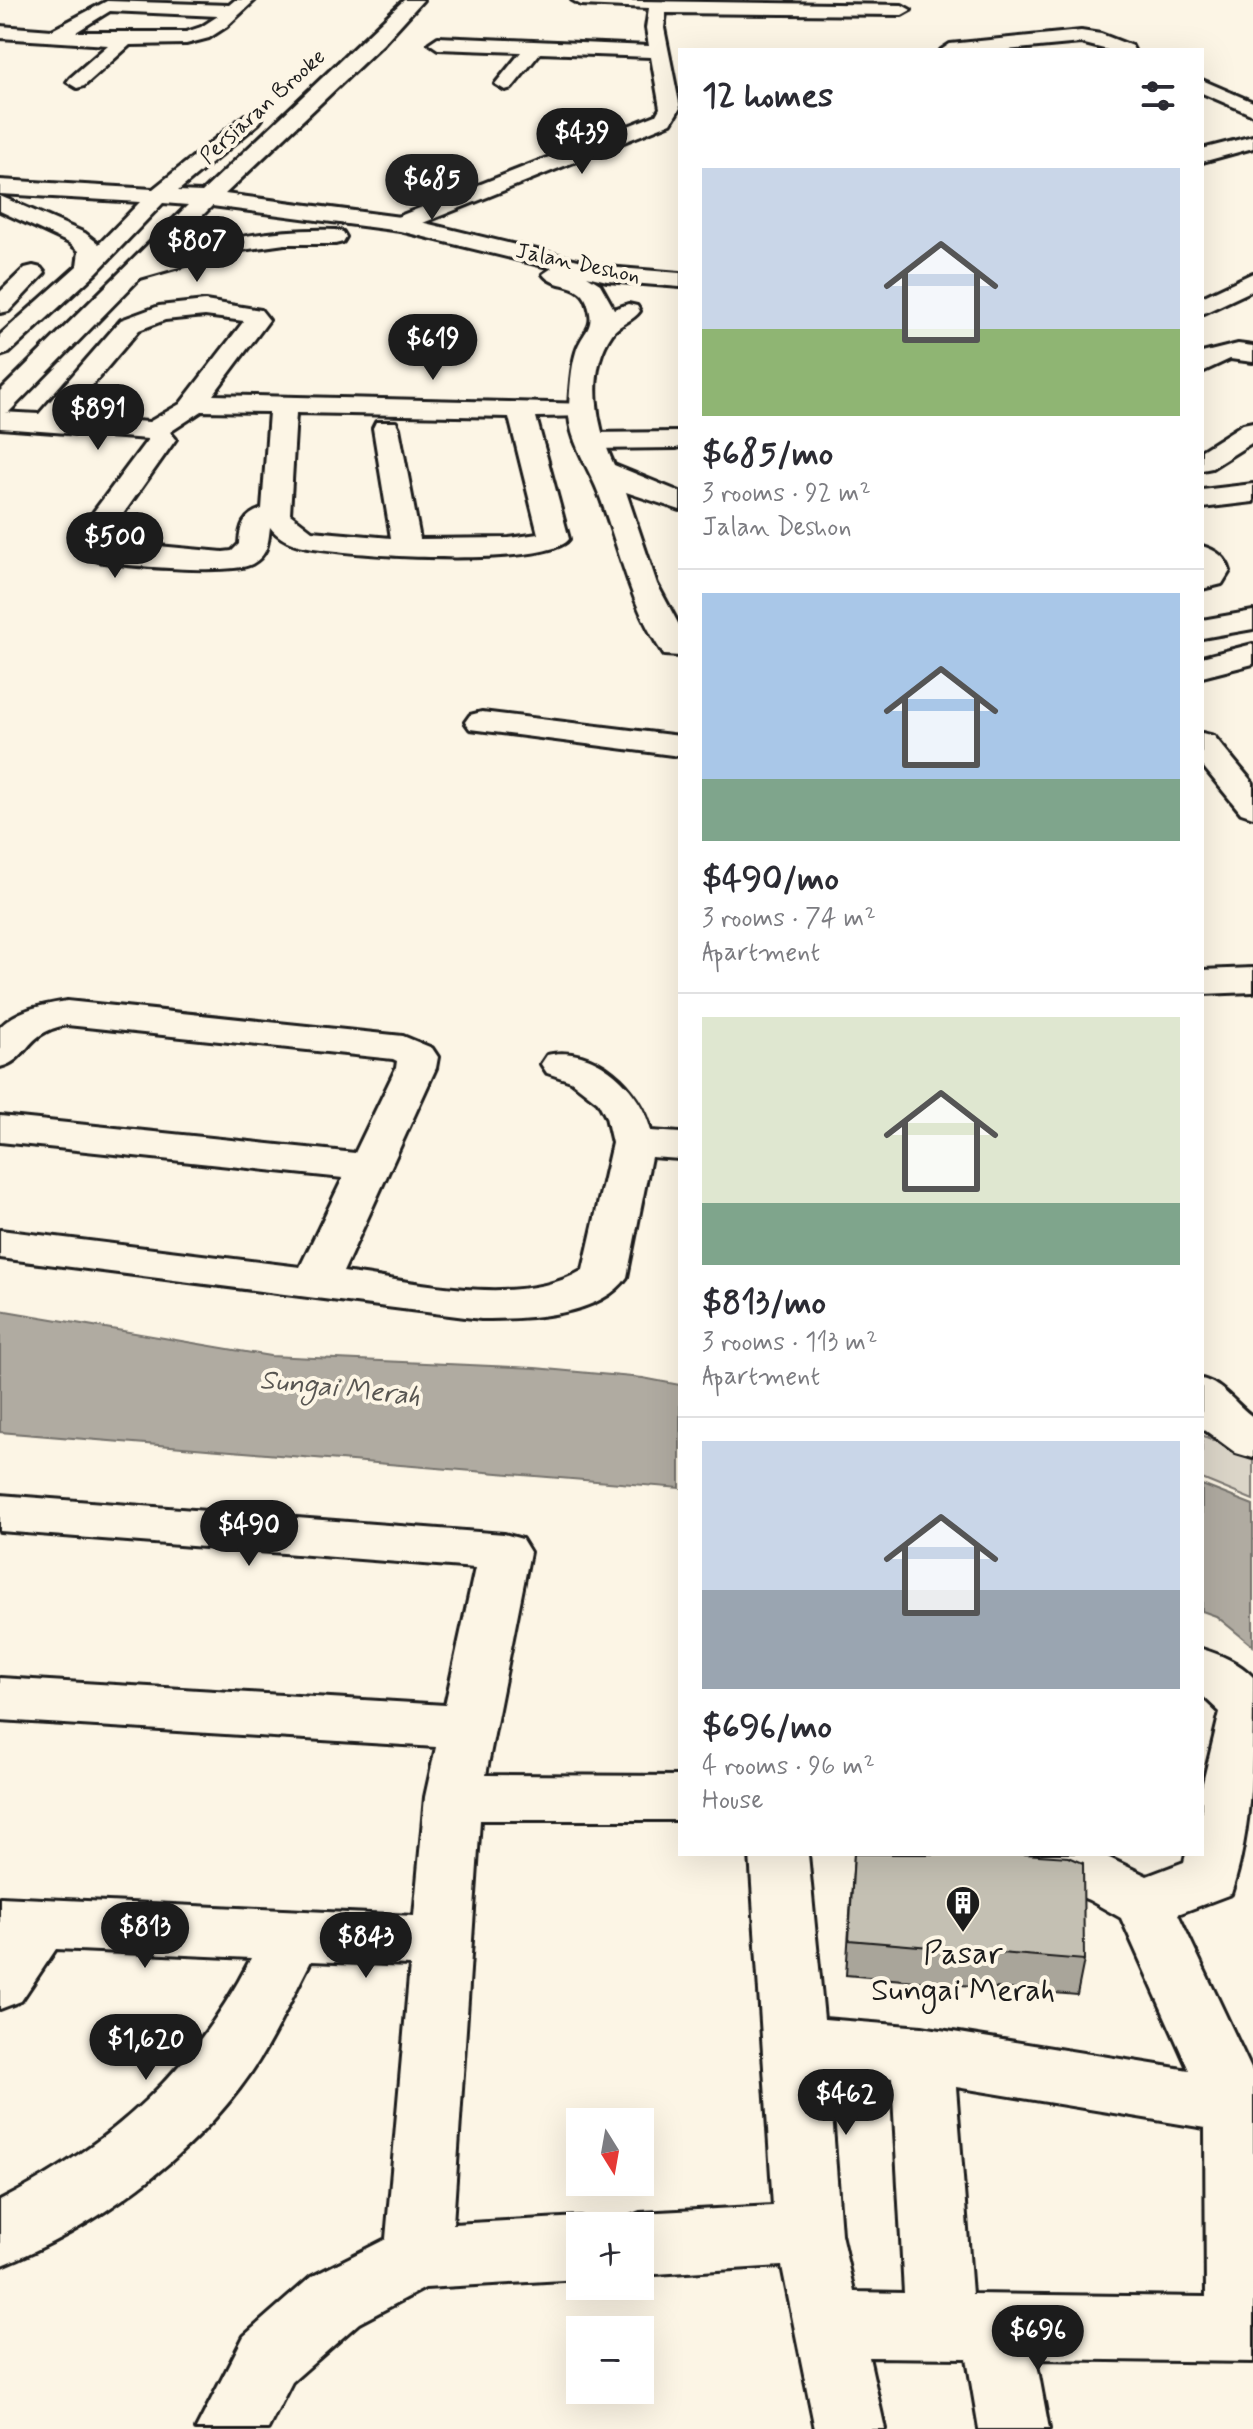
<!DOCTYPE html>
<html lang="en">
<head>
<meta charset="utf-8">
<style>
	body { margin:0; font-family:Mynerve,sans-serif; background:#f2f2f3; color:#2b2b33; height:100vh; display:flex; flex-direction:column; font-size:30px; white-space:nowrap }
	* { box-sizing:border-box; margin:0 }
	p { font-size:26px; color:#7c7c81 }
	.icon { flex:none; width:44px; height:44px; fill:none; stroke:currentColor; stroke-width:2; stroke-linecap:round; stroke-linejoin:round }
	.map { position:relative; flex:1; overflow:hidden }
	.panel { position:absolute; left:678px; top:48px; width:526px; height:1808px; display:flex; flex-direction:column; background:#fff; border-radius:0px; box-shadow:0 8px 32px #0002 }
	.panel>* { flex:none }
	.needle { width:52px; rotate:169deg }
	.controls { position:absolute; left:566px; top:2108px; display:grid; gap:16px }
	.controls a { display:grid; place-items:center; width:88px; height:88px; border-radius:0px; background:#fff; box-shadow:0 8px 32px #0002; font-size:40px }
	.price { position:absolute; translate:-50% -68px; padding:0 18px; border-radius:28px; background:#1c1c1c; color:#fff; font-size:26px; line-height:52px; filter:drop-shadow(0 2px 4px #0008) }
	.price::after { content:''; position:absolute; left:50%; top:48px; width:24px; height:18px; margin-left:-12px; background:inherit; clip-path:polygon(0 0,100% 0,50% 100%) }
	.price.active { background:#222; color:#fff }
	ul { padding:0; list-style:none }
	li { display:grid; align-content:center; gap:16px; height:424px; padding:0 24px }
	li+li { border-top:2px solid #e1e1e2 }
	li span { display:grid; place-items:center; height:248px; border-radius:0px; color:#555 }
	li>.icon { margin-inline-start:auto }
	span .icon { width:144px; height:144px; fill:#fffc; stroke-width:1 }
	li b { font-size:34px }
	h2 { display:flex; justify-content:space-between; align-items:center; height:96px; padding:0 24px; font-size:34px }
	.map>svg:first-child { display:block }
	.green { fill:#dbd5c8; stroke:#7c7872; stroke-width:2 }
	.water { fill:#b0aba1; stroke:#75726c; stroke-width:2 }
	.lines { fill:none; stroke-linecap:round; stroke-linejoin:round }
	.minor-casing { stroke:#1c1c1c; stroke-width:6 }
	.major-casing { stroke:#1c1c1c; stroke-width:6 }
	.minor { fill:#fcf5e5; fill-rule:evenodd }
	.major { fill:#fcf5e5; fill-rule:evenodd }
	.wall { fill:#a9a59a; stroke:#1c1c1c; stroke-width:2 }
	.building { fill:#c4c0b3; stroke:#1c1c1c; stroke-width:2 }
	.labels { text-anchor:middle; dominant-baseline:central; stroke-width:8; stroke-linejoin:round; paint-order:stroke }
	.far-street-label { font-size:22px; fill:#1c1c1c; stroke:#fcf5e5 }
	.water-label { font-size:28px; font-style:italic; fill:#575551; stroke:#fcf5e5 }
	.near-poi-label { font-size:32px; fill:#1c1c1c; stroke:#fcf5e5 }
</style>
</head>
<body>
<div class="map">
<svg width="1253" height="2429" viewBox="0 0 1253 2429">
	<rect width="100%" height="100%" fill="#fcf5e5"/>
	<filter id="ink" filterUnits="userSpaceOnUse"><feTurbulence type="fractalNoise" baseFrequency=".0125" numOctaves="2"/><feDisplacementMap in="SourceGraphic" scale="16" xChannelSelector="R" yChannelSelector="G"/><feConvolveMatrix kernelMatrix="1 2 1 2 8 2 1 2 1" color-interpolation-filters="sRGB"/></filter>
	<g filter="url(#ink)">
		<path class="green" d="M1202,1435l51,24v41l-51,-21z"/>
		<g class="water">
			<path d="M0,1310l270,46 265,12 108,10 37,7v103l-680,-56z"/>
			<path d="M1202,1485l51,20v141l-37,-30 -14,-5z"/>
		</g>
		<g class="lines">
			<defs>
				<g id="minor">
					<path d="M235,0h20l-29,27 -17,11 -23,6 -56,1 -46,41 -7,2 -10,-6 3,-4 38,-33 -108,-7v-12l52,4 55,-29 122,4zM110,11l108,5 -17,11 -15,5h-110z"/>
					<path d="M572,0l330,5 9,5 -9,5 -236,-2 -2,15 16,80 -9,15 -263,106h-16l-3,-5 3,-5 264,-104 4,-7 -9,-51 -111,-4 -28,35 -7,2 -10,-6 26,-32 -83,-3 -9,-6 9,-6 211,9 -3,-18 3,-20 -68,-3z"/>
					<path d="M1081,31l20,3 31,12 2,4h-26l-27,-7 -74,7h-66l9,-6z"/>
					<path d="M1202,80l51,22v13l-51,-22z"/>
					<path d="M1253,136v12l-51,14v-13z"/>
					<path d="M33,266l8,2 4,5 -36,38 -9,2v-21l25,-24z"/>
					<path d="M205,301l56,9 8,10 -56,75 378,9 4,6 -4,6 -55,1 33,122c-21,30 -236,17 -274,5 -10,-3 -18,-8 -25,-17 -2,16 -2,28 -18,37 -20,11 -132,2 -157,-4 -6,-2 -11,-5 -16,-9l-5,-13 74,-99 -148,-11v-16l39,2 82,-94 38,-14zM205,316l39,5 -64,83 -31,18 -83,-6 73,-86 26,-10zM202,411l67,1 -7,97c-19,6 -22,18 -23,35l-7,7 -9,1 -119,-11 72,-102 -6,-7zM296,413l213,4 29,117 -29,4 -89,1 -21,-111 -3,-6h-20l-3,6 18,110 -79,-7 -22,-17z"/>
					<path d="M1238,344l15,2v16l-23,-3 -28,13v-19z"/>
					<path d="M1253,422v20l-41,26 -10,2v-20l41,-26z"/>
					<path d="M676,432l4,1v14l-4,1 -87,1 -10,-2 -4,-6 4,-6 10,-2z"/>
					<path d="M1253,484v18l-51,6v-18z"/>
					<path d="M1202,546c14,4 24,11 28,25l-8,13 -20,5z"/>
					<path d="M1253,611v18l-51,9v-18z"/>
					<path d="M1253,644v20l-51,13v-20z"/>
					<path d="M482,712l198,24v20l-210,-27 -5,-7 5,-7z"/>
					<path d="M1202,733l12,3 39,47v34l-12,-4 -39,-48z"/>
					<path d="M1253,968v24l-51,2v-24z"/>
					<path d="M67,1001l336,35 29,12 6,9 -2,11 -93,204c72,9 175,37 240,-2l29,-127 -6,-26 -8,-15 -27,-21 -24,-8 -6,-9 6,-9c47,-11 94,33 104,76l29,2v26l-29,-2 -24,120c-27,40 -103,42 -146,42l-481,-61v-28l300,37 43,-89 -343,-36v-26l355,37 41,-85 1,-7 -4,-2 -326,-34c-43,7 -37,35 -67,42v-40c18,-18 43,-22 67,-26z"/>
					<path d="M1202,1379c22,6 33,25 51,38v41l-17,-5 -34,-25z"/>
					<path d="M0,1495l504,39 18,5 8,13 -44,223 194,1v44h-200l-27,404 127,-7 23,9h-23v53l-155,9 -66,35 -67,59 -24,47h-72l48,-93 67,-59 75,-38 24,-274 -99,-4c-20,38 -37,78 -61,113 -58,84 -156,155 -250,192v-65c113,-58 193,-130 251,-243l-195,-9 -35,52 -21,8v-112l414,19 11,-119 11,-50 -436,-27v-42l445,27 30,-137 -475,-37z"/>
					<path d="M1202,1649c19,6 37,13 51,28 0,70 0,152 -22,217l-53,20 75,159v289l-217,-3 13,70h-70l-12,-71 -98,-1 16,72h-70l-33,-163 -142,9v-49h-25l2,-4 23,-9 133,-7 -23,-352h58l16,165 98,8 267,43 -68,-152 -32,-18 -38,-16 -73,-7 -20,-6 -9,-17h152l46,22 37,-14 2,-8h16v-67l18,-75 -18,-17zM829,2073l63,5 12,215 -50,-1 -13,-58zM956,2087l249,41 1,169 -234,-3z"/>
				</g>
				<g id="major">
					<path d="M404,0h19l-40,44 -158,150 175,23 207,50 73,6v14l-73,-6 -20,-5 13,8 14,25 14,-5 9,2 3,5c-7,10 -21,13 -28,23 -26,37 -16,93 2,131l66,27v18l-54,-18 31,92 23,43v29l-16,-1c-33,-48 -44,-104 -64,-158 -10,-29 -33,-58 -31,-90 1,-17 2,-39 7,-55 7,-23 21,-22 11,-50 -7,-21 -34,-13 -44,-28l9,-6 -152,-37 -188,-25 -50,50c57,-17 113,-28 173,-26l8,2 3,5 -3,5 -8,2h-50l-50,7 -95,27 -131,134 -9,2v-23l188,-186 -25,-2 -67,70 -87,80 -9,3v-21l77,-69 2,-15 -10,-8 -69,-32v-15l85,37 14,11 41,-42 -140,-8v-14l153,9 92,-74h14l3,4 -3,4 -81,68 24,1z"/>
					<path d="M1253,273v17l-51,24v-17z"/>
				</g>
			</defs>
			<use href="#minor" class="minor-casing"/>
			<use href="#major" class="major-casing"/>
			<use href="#minor" class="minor"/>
			<use href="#major" class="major"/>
		</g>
		<path class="wall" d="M854,1854l230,106 -7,35 -231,-20z"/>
		<path class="building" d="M854,1854h169l46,3 14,6 1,97 -235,-20z"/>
	</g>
	<defs>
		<symbol id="building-pin" viewBox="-11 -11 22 30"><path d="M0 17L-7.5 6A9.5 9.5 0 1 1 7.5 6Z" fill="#1c1c1c" stroke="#fcf5e5"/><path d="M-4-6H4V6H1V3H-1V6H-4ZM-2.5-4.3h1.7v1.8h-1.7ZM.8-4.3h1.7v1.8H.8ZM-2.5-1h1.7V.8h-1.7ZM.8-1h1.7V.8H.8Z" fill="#fff"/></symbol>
	</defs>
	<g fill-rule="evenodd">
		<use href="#building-pin" x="943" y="1883" width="40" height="54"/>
	</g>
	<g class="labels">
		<g class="far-street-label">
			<text transform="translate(263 107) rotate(-42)">Persiaran Brooke</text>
			<text transform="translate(578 264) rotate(12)">Jalan Deshon</text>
		</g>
		<g class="water-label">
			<text transform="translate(340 1389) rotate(6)">Sungai Merah</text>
		</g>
		<g class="near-poi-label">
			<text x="963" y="1954">Pasar<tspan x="963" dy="37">Sungai Merah</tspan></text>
		</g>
	</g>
</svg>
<div class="controls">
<a><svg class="needle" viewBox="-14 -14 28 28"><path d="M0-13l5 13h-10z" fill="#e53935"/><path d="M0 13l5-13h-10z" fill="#7c7c81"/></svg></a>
<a>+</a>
<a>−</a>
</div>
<b class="price" style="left:582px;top:176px">$439</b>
<b class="price active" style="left:432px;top:222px">$685</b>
<b class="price" style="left:197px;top:284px">$807</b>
<b class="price" style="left:433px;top:382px">$619</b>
<b class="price" style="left:98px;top:452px">$891</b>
<b class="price" style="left:115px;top:580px">$500</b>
<b class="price" style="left:249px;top:1568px">$490</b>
<b class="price" style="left:145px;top:1970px">$813</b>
<b class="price" style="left:366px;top:1980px">$843</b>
<b class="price" style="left:146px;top:2082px">$1,620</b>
<b class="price" style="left:846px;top:2137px">$462</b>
<b class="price" style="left:1038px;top:2373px">$696</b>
<section class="panel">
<h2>12 homes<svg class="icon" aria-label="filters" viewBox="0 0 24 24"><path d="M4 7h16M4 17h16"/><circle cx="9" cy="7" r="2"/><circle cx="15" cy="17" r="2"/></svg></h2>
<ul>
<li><span style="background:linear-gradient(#c9d6e8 65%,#8fb573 0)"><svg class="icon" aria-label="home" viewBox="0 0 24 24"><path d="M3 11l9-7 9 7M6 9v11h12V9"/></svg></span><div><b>$685/mo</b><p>3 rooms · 92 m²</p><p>Jalan Deshon</p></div></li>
<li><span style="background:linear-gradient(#a9c7e8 75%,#7fa58c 0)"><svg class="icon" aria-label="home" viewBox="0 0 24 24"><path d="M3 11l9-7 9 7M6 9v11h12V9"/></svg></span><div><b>$490/mo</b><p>3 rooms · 74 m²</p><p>Apartment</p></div></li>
<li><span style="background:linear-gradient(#dfe7d0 75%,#7fa58c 0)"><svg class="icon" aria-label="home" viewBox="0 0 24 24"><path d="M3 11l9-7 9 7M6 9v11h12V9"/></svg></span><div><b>$813/mo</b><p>3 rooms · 113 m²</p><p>Apartment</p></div></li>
<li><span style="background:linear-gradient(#c9d6e8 60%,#9aa5b1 0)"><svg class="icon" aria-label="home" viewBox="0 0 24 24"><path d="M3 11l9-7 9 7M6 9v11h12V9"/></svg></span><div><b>$696/mo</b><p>4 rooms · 96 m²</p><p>House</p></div></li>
</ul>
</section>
</div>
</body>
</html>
